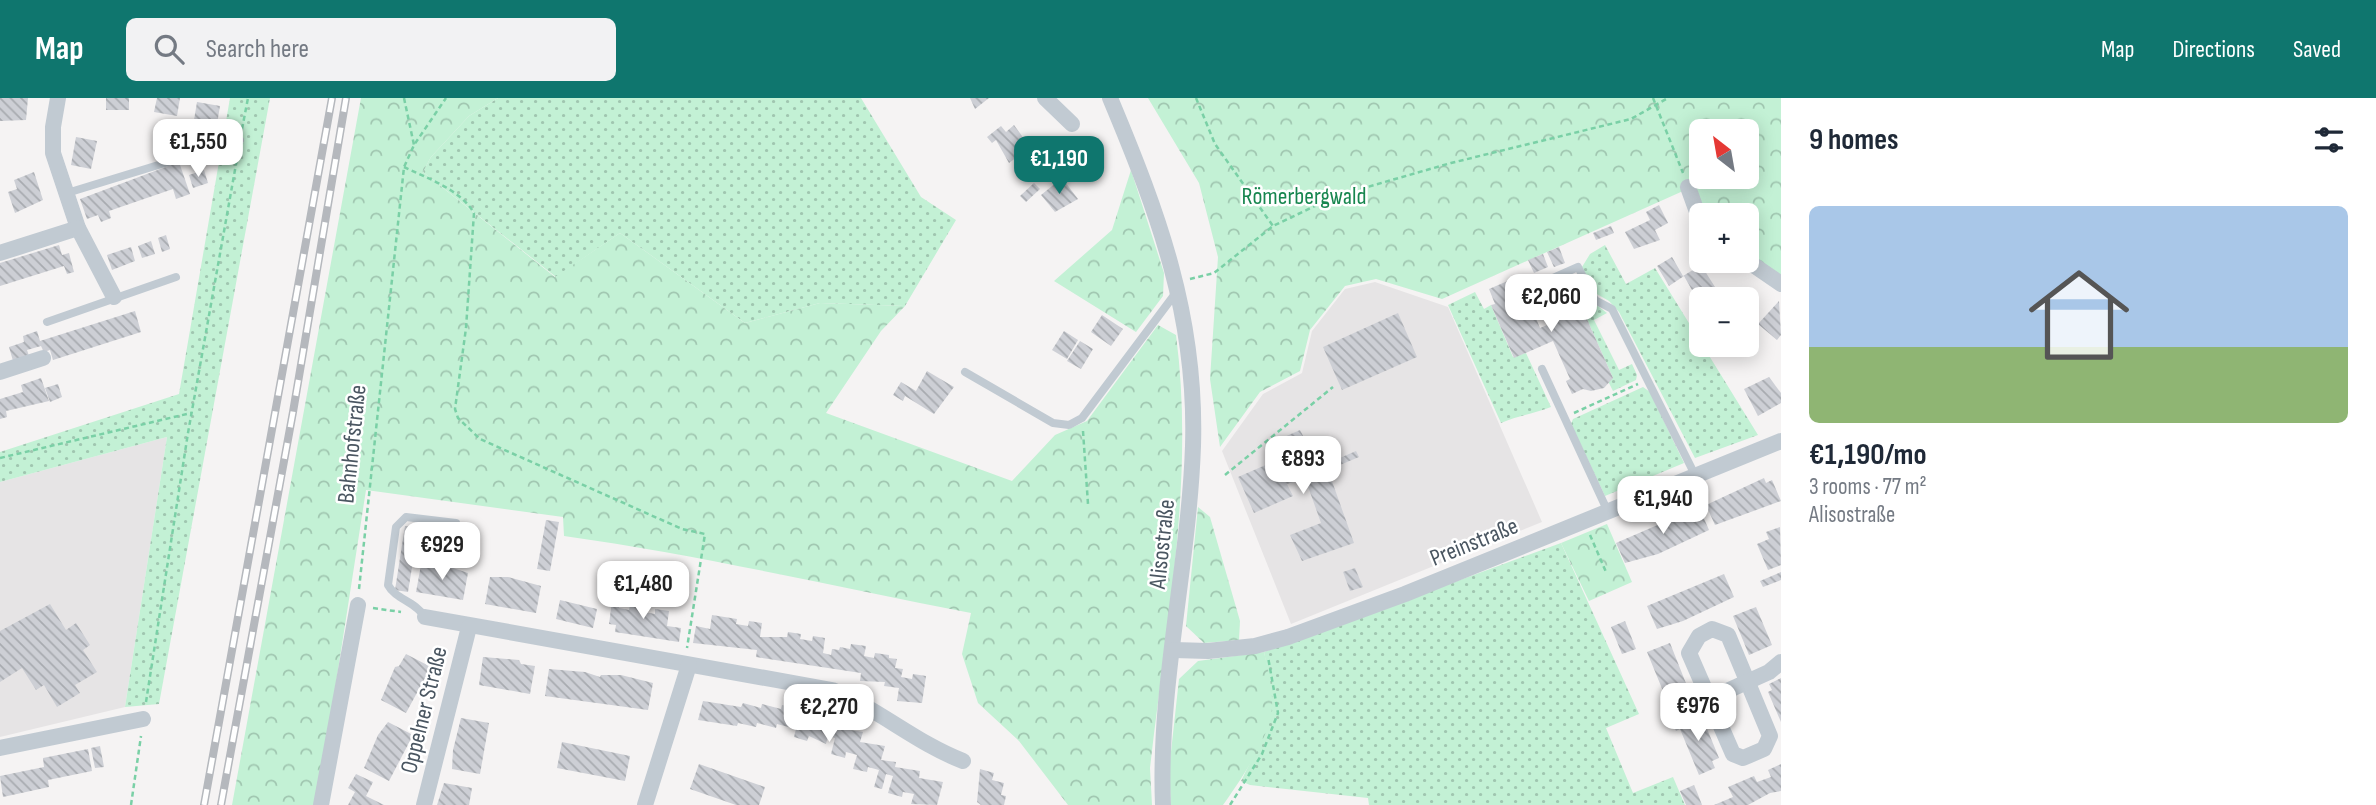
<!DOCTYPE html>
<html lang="en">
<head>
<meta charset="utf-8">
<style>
	body { margin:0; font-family:"Sofia Sans Condensed",sans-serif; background:#f2f2f3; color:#1f2937; height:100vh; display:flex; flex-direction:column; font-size:26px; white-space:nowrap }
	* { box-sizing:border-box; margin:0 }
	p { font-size:23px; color:#747a83 }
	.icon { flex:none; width:38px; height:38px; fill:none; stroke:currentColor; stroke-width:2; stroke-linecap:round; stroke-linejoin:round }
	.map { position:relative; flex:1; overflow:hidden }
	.details { display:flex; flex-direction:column; background:#fff; width:595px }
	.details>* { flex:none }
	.needle { width:46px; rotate:329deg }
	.controls { position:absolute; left:1689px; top:21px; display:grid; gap:14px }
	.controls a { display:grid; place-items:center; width:70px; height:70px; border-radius:10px; background:#fff; box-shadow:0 4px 18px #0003; font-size:35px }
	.price { position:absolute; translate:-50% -60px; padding:0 16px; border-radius:14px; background:#fff; color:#222; font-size:23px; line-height:46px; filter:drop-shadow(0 2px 4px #0008) }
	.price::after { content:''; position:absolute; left:50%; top:42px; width:21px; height:16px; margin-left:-10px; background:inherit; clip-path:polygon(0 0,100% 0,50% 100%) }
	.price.on { background:#0f766e; color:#fff }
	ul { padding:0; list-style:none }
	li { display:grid; align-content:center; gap:14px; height:371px; padding:0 28px }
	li+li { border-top:2px solid #e0e1e3 }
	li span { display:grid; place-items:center; height:217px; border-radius:10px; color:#555 }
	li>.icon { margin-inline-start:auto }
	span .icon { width:126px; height:126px; fill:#fffc; stroke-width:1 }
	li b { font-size:30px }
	h2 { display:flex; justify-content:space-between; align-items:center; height:84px; padding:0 28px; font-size:30px }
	header { display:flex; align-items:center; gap:42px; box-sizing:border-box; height:98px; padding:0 35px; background:#0f766e; color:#fff }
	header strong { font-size:33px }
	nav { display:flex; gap:38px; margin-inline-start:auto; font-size:24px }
	.search { width:490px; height:63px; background:#f2f2f3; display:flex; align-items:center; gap:18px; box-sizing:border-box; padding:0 24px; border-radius:10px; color:#747a83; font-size:26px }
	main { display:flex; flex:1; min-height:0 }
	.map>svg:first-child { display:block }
	.education { fill:#e6e4e5 }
	.grass { fill:url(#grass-dots) }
	.forest { fill:url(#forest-crowns); fill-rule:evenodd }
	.building { fill:url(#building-back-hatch) }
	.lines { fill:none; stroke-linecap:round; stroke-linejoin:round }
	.path { stroke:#7ad0a6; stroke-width:2.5; stroke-dasharray:5 3.5; stroke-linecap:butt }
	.lane { stroke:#c1cad2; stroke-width:8 }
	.street { stroke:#c1cad2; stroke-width:16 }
	.rail-casing { stroke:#b5b8bd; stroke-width:8 }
	.rail { stroke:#fff; stroke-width:5; stroke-dasharray:16; stroke-linecap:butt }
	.labels { text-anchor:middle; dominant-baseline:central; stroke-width:5; stroke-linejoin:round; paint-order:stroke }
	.park-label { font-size:24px; fill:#17864f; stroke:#fff }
	.street-label { font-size:24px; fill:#4a5661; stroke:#fff }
</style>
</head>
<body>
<header>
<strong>Map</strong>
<div class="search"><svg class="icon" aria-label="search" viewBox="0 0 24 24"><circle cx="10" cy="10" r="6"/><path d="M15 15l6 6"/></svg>Search here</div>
<nav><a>Map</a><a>Directions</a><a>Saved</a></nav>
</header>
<main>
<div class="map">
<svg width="1781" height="707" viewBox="0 0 1781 707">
	<defs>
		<pattern id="grass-dots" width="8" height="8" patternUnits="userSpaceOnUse" patternTransform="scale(1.75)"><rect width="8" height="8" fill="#c3f1d5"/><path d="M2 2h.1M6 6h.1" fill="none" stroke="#a0c6b0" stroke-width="1.8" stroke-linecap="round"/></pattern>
		<pattern id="forest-crowns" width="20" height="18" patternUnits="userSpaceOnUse" patternTransform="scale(1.75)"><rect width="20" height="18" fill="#c3f1d5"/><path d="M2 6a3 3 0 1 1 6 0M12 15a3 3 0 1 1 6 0" fill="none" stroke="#a0c6b0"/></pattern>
		<pattern id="building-back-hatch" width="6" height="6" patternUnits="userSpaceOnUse" patternTransform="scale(1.75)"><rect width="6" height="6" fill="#cdcfd5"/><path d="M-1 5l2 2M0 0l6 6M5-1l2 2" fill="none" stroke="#a8abb0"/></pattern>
	</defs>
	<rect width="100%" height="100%" fill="#f5f3f3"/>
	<g class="education">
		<path d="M1375,184l73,25 94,215 -251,102 -69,-173 41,-57 39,-21 10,-42 33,-42z"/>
		<path d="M167,339l-42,270 -125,30v-255z"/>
	</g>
	<g class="grass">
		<path d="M230,0h40l-111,606 -34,3 42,-270 -167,45v-30l179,-58z"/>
		<path d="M498,0h363l60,99 35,23 -51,86 -85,-3 -75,20 -125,-90 -64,44 -133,-105 8,-15 38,-41z"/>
		<path d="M1605,147l21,39 29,-16 103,167 -63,23 -76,-146 -10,-11 -14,-8 -13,-26 8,-13z"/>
		<path d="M1475,194l9,17 7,-4 22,52 13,-4 25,54c-17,7 -33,8 -50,16l-53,-118z"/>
		<path d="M1592,207l6,1 9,7 -13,7 25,50 13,-6 5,11 -1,5 -23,11 -5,-10 5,-3 -27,-61 6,-3 -3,-7z"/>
		<path d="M1643,289l7,5 34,71 -79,33 -34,-72 2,-5z"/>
		<path d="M1561,445l78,171 -33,14 27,65 40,-16 12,28h-316l-1,-7 -118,-13 -9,-4c27,-55 36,-66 23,-129z"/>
	</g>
	<g class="forest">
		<path d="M361,0h137l-29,18 -38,41 -8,15 132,105 65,-44 125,90 75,-20 85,3 -24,25 -55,82 186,68 43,-46 32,-14 71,-96 18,10c19,143 -10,290 -26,433l2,37h-84l-49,-64 -41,-38 -16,-49 9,-41c-136,-26 -270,-58 -407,-77l-1,-19 -197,-27 -49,315h-85z"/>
		<path d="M1148,0h633v181l-34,-25 -1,-39h-42l-12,-28 -250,112 -66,-20 -31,7 -35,44 -10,41 -40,21 -40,55 -10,-68 8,-122 -19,-74zM1701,33h45v46h-45z"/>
		<path d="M1131,72l33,103 -1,23 -27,36 -82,-51 58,-51z"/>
		<path d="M1198,409l12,10 30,104 -1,19 -35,3 -18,-17z"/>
		<path d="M1607,426l25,58 -43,19 -28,-58z"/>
		<path d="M1264,554c4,18 9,36 8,55 -1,29 -32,74 -49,98h-52l-2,-35 10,-91 19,-18z"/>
	</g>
	<g class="building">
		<path d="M0,0h28l-2,22 -26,1z"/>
		<rect x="106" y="0" width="23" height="12"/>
		<path d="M157,0h23l-3,18 -23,-4z"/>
		<path d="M970,0h19l-14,11z"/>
		<path d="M197,4l23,4 -4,24 -23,-4z"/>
		<path d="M1014,27l16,22 -21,16 -13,-23 -4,3 -5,-6 14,-11 5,6z"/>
		<path d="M76,39l21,4 -6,28 -20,-4z"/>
		<path d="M179,64l11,32 -14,5 -3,-10 -64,22 2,7 -10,4 -3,-7 -11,4 -7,-20z"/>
		<path d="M204,72l4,13 -15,5 -4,-13z"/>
		<path d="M34,74l9,28 -28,13 -7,-21 9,-3 -3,-9z"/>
		<path d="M1062,80l16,21 -23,13 -14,-17z"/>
		<path d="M1034,85l6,6 -14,13 -6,-6z"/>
		<path d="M1659,107l9,18 -13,7 5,10 -26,9 -9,-17 25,-12 -4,-8z"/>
		<path d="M1611,128l3,7 -18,7 -3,-7z"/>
		<path d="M166,137l4,14 -8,3 -4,-14z"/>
		<path d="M151,143l4,13 -13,4 -4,-12z"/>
		<path d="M59,147l3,10 7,-2 5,19 -7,2 -3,-8 -64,20v-23z"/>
		<path d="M131,149l4,14 -23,9 -5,-15z"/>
		<path d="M1559,149l6,16 -11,4 -7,-15z"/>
		<path d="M1543,156l5,13 -14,6 -6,-13z"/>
		<path d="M1672,159l11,19 18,-11 21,33 -21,1v10l-5,3 -6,-11 6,-4 -12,-21 -15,10 -12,-20z"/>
		<path d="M1524,176l6,14 6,-2 9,20 -12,5 7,17 19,-8 -1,-3 31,-10 3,7 -6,3 27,61 -9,10 -13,3 -8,-2 -11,5 -6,-13 4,-2 -17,-38 -39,17 -23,-53 4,-1 -6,-15z"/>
		<path d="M1779,203l2,34 -4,5 -19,-16z"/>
		<path d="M135,213l6,21 -88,28 -3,-10 -6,2 -3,-6 -14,4 2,6 -16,5 -4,-14 15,-5 -1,-6 14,-5 3,10z"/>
		<path d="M1398,215l19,44 -75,33 -19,-43z"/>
		<path d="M1102,217l21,14 -12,17 -20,-14z"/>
		<path d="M1064,233l14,9 -11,19 -15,-9z"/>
		<path d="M1080,243l13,8 -12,20 -14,-8z"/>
		<path d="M927,273l27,16 -20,27 -29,-18 -2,5 -10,-6 8,-13 15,9z"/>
		<path d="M1769,279l12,16v10l-23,13 -14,-27z"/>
		<path d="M41,280l8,23 -43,10 1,6 -7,2v-20l23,-7 -2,-7z"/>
		<path d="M58,286l4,13 -12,5 -5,-14z"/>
		<path d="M1300,332l19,37 37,-16 3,6 -31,13 26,73 -52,18 -12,-26 31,-12 -16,-45 -18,6 6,12 -39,17 -16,-36 39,-17 5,13 12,-6 -12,-29z"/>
		<path d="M1764,380l2,5 6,-3 9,21 -66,24 -9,-20z"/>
		<path d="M1699,409l10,23 -51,24 -33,9 -9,-20z"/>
		<path d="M546,422l13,2 -9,49 -13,-2z"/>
		<path d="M405,428l26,5 -3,21 -13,-3 -7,43 -13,-2z"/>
		<path d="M1780,429l1,38 -13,5 -11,-26 12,-5 -3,-7z"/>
		<path d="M421,467l32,3 15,5 -5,27 -47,-8z"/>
		<path d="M1355,470l8,19 -13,4 -7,-19z"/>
		<path d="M1781,474v8l-18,7 -3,-6z"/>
		<path d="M1724,476l10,23 -51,24 -26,8 -10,-23z"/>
		<path d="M490,479h18l33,9 -5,27 -51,-9z"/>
		<path d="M632,497l14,2 -2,15 11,2v-5l14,2 -2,15 14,2 -2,14 -64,-10 1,-7 -7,-1 3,-23 8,1 -1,6 10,2z"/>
		<path d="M560,502l37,9 -4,19 -37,-9z"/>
		<path d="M50,506l16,26 10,-7 14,22 -7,5 14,22 -22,13 5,8 -23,14 -13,-22 -8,5 -14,-22 -22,14v-51z"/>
		<path d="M1756,509l16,38 -23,10 -16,-39z"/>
		<path d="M712,517l25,4 -1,5 12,2 1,-5 13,2 -2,14h27l1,-5 13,2 -1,5 12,2 1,-5 12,2 -2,15 8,2 1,-6 7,1 1,-3 10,2 1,-5 15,2 -2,10 10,2 1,-5 14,2v3l8,1 -2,9 8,1 -2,8 11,2 1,-5 13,2 -4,27 -25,-2 2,-13 -15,-2 1,-4 -25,-1 1,-8 -105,-16 1,-7 -64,-7 3,-17 14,3z"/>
		<path d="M1625,523l11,28 -14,5 -11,-27z"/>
		<path d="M1670,545l21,53 -14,6 -6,-14 -8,3 -16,-39z"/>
		<path d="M406,556l25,13 -25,46 -25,-13 14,-33 4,-1z"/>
		<path d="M483,559l36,3 2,4 14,2 -5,28 -51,-9z"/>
		<path d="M549,571l36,3 15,5 1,-2h20l32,8 -5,27 -103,-14z"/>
		<path d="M1781,580v44l-13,-30 4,-2 -3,-6z"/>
		<path d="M703,603l38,6 2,-4 18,5 1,-4 19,5 1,-4 44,10 -4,14 7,2 3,-9 7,2 -1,4 25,4 -3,10 25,4 -4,14 15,2 -1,5 25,4 -1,7 24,4 -6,23 -26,-1 3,-10 -11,-2 -1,5 -14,-4 5,-17 -7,-2 -4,15 -8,-2 5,-17 -11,-3 -1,5 -14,-3 4,-14 -11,-3 -1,6 -14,-4 4,-16 -7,-2 -2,8 -17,-8 -2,5 -13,-4 2,-8 -19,-5 -1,4 -19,-5 -1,4 -18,-4 -1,3 -39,-6z"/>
		<path d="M1694,617l3,7 6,-3 16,39 -7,3 3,7 -16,7 -19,-46 -4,2 -3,-7z"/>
		<path d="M461,620l28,5 -9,51 -28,-5 1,-19z"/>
		<path d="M388,624l25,13 -24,46 -25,-13 14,-33z"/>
		<path d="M562,644l68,14 -5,25 -68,-13z"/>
		<path d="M100,648l4,21 -9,1 -4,-20z"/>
		<path d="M88,651l4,22 -44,9 1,7 -46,10 -3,-21 44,-9 -1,-9z"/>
		<path d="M699,666l66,23 -6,18h-23l-46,-16z"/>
		<path d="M1781,666v27l-11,2 -22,12h-34l19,-8 -5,-10 26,-11 3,6 14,-5 -3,-7z"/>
		<path d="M980,671l14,4 -2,7 12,3 -3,12 5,1 -2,9h-23l-4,-3z"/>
		<path d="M356,676l17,8 -7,14 18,9h-36l7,-13 -7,-4z"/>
		<path d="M444,685l28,5 -3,17h-32z"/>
		<path d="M1694,687l3,7 5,13h-16l-6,-14z"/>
	</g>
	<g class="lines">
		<g class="path">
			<path d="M404,0l10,47"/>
			<path d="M1196,0l19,46 58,82"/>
			<path d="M1653,0l30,75"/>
			<path d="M242,31l6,-31"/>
			<path d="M404,69c23,11 57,23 70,46l-8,115 -11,81 3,9 22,21 202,90 23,5 -18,114"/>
			<path d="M1190,181l24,-6 59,-47 63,-30 115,-33 180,-44 37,-21"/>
			<path d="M1574,315l64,-29"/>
			<path d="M1083,333l5,73"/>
			<path d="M0,360l191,-45"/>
			<path d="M1225,377l108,-88"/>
			<path d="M1590,437l16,37"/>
			<path d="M359,491l45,-422 10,-22 32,-47"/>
			<path d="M373,510l28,4"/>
			<path d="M146,604l42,-269 50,-280"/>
			<path d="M131,707l10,-69"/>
			<path d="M1230,707l32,-51 16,-41 -10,-56"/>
		</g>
		<g class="lane">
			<path d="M67,95l173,-53"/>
			<path d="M1544,184l34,-15 17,33 17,9 84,168"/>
			<path d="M47,224l129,-45"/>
			<path d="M1542,271l66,143"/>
			<path d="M965,274l88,51 16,2 13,-7 93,-124"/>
			<path d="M425,519c-11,-17 -29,-17 -37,-32l8,-58 10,-10 50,6"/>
		</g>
		<g class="street">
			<path d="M58,0l-5,29v26l25,75 36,69"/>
			<path d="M1045,0l27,26"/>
			<path d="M1110,0c49,117 87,219 83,348 -4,119 -35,239 -30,359"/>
			<path d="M1688,89l13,36"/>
			<path d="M0,155l78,-25"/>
			<path d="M1746,162l35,24"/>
			<path d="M0,274l43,-14"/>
			<path d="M425,519l407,73c47,19 84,53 131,71"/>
			<path d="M1712,531l16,6 42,101 -6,13 -21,9 -10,-4 -44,-101 10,-17z"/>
			<path d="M1174,552l34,1 47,-5 33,-9 117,-43 376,-153"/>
			<path d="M1676,616l93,-42 12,-10"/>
			<path d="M0,650l143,-29"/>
			<path d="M321,707l37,-200"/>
			<path d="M424,707l45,-178"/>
			<path d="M645,707l44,-140"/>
		</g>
		<defs>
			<g id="rail">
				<path d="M204,707l128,-707"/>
				<path d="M221,707l72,-393 53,-314"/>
			</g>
		</defs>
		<use href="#rail" class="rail-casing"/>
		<use href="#rail" class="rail"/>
	</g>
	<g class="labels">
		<g class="park-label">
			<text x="1304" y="98">Römerbergwald</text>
		</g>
		<g class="street-label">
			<text transform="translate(352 346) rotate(-84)">Bahnhofstraße</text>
			<text transform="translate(1474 444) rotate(-22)">Preinstraße</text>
			<text transform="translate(1162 446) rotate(-84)">Alisostraße</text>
			<text transform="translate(424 612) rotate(-76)">Oppelner Straße</text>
		</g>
	</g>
</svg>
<div class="controls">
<a><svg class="needle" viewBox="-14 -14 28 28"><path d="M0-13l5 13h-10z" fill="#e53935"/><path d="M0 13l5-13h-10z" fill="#747a83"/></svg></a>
<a>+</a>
<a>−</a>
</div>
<b class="price" style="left:198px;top:81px">€1,550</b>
<b class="price on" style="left:1059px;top:98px">€1,190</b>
<b class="price" style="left:1551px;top:236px">€2,060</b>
<b class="price" style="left:1303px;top:398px">€893</b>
<b class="price" style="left:1663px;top:438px">€1,940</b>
<b class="price" style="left:442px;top:484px">€929</b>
<b class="price" style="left:643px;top:523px">€1,480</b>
<b class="price" style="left:1698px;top:645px">€976</b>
<b class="price" style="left:829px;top:646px">€2,270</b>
</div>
<section class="details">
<h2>9 homes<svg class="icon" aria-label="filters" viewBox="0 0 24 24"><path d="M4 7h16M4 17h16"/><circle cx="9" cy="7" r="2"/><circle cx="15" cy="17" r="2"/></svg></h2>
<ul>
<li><span style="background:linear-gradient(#a9c7e8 65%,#8fb573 0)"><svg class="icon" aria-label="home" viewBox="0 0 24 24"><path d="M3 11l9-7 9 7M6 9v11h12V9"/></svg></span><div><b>€1,190/mo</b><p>3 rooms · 77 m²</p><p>Alisostraße</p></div></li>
</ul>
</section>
</main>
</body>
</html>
